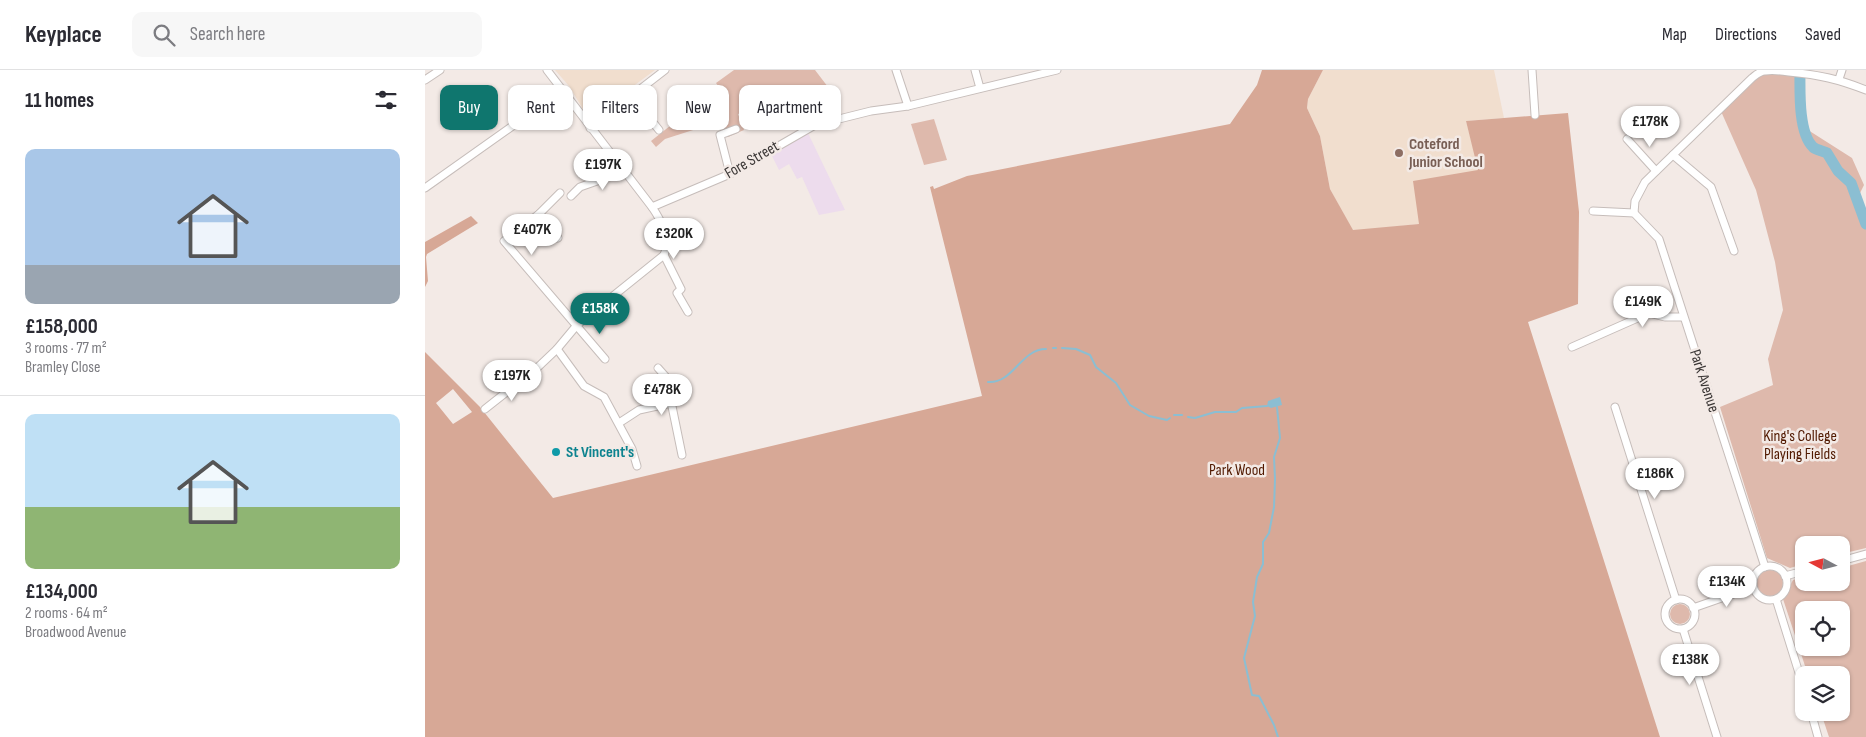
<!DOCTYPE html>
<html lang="en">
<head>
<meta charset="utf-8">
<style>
	body { margin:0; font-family:"Sofia Sans Condensed",sans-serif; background:#f7f7f7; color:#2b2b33; height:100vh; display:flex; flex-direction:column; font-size:19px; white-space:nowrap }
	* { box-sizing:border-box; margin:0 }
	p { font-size:16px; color:#7c7c81 }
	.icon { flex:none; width:28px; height:28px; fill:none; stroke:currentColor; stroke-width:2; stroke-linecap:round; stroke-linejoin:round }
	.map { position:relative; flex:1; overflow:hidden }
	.drawer { display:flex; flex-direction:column; background:#fff; width:425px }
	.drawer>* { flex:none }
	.guide { position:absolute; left:15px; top:15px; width:475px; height:45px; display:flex; gap:10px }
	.needle { width:32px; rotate:277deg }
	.tools { position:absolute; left:1370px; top:466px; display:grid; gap:10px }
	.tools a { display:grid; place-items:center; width:55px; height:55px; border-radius:10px; background:#fff; box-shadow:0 1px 4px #0004; font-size:25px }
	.price { position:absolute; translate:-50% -42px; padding:0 11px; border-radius:18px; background:#fff; color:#222; font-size:16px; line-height:32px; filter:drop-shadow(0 1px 2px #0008) }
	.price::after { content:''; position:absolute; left:50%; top:30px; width:15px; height:11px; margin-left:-8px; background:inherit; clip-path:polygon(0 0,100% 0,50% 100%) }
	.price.active { background:#0f766e; color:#fff }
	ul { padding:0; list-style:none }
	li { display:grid; align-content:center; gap:10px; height:265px; padding:0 25px }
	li+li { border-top:1px solid #e1e1e2 }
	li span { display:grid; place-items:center; height:155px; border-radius:10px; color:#555 }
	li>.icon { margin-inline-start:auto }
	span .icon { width:90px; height:90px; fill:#fffc; stroke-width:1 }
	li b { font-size:21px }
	h2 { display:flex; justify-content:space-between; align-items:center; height:60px; padding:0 25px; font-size:21px }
	.tag { padding:0 18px; border-radius:10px; background:#fff; box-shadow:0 1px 4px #0004; font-size:18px; line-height:45px }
	.tag.active { background:#0f766e; color:#fff }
	header { display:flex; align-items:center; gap:30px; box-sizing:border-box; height:70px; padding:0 25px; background:#fff; border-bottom:1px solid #e1e1e2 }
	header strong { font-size:24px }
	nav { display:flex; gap:28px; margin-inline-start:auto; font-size:18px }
	.search { width:350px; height:45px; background:#f7f7f7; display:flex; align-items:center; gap:12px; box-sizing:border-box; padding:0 18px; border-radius:10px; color:#7c7c81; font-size:19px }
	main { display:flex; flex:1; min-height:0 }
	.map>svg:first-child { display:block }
	.industrial { fill:#eddced }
	.education { fill:#f1dece }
	.green { fill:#deb9ac; fill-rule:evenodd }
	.forest { fill:#d7a896; fill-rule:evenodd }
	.water { fill:#8bbed2 }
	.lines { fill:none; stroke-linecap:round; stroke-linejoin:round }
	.stream { stroke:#8bbed2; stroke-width:2 }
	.river { stroke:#8bbed2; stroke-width:11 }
	.minor-casing { stroke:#c6bdba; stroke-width:9 }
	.minor { stroke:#fff; stroke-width:7 }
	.education-dot { fill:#8d6e63; stroke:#f3eae6; stroke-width:2 }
	.culture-dot { fill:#0f9aa8; stroke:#f3eae6; stroke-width:2 }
	.labels { text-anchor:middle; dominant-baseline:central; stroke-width:5; stroke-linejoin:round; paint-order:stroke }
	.education-label { font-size:16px; font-weight:bold; fill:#785e54; stroke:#f3eae6; text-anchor:start }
	.street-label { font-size:16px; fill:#3b3736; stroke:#f3eae6 }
	.park-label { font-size:16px; fill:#511900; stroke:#f3eae6 }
	.culture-label { font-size:16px; font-weight:bold; fill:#0d838f; stroke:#f3eae6; text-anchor:start }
</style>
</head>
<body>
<header>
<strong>Keyplace</strong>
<div class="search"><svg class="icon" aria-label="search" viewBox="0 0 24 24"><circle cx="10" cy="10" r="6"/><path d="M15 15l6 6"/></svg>Search here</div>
<nav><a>Map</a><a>Directions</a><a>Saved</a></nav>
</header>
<main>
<section class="drawer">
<h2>11 homes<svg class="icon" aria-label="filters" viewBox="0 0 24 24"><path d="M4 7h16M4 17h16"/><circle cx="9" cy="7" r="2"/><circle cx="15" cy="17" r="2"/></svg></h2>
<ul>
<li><span style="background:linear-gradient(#a9c7e8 75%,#9aa5b1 0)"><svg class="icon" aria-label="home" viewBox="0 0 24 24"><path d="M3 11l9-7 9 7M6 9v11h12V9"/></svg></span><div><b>£158,000</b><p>3 rooms · 77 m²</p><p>Bramley Close</p></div></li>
<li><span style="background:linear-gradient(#bfe0f5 60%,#8fb573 0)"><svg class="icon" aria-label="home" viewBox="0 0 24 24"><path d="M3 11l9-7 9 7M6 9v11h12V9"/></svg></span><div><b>£134,000</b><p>2 rooms · 64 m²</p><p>Broadwood Avenue</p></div></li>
</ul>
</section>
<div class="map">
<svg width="1441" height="667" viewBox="0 0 1441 667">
	<rect width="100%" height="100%" fill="#f3eae6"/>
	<path class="industrial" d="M382,61l38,79 -26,5 -17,-38 -5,2 -8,-15 -10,6 -7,-14 25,-19z"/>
	<g class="education">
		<path d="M130,0h100l-66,49 -20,-33z"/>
		<path d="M898,0h171l10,48 -38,3 13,49 -60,54 -66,7 -23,-42 -10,-53 -13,-28 1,-9z"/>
	</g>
	<g class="green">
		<path d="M309,0h81l13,17 -90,27 6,16 -16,7 -5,-12 -8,-2 -50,16 -9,8 -5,-6 34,-27 9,9 21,-14 9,-15 -8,-11z"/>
		<path d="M1334,2l38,1v50l55,35 12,27 -4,8 6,18v337l-25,6v-9h-37v19l-14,4 -23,-10 -47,-151 53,-22 -5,-26 15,-49 -8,-48 -19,-72 -36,-81z"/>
		<path d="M509,49l13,41 -23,5 -13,-41z"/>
		<path d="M1441,491v176h-37l-8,-24 20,-1v-37h-33l-25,-76 10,-19 11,-3v5h37v-14zM1379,540h37v38h-37z"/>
		<circle cx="1345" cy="513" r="13"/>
		<circle cx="1255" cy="544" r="10"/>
	</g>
	<g class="forest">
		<path d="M837,0h61l-15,29 -1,9 13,28 10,53 23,41 66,-6 -6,-43 65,-11 -12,-49 102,-8 11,99 -1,92 -50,18 132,415h-1235v-385l55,55 73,91 429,-102 -52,-209 3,-1 1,3 33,-13 263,-52 27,-39zM28,319l19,23 -19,12 -17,-21z"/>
		<path d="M46,146l7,7 -51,31 -1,3 2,24 -3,6v-45z"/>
	</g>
	<path class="water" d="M855,327l2,8 -11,3 -4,-2 1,-5z"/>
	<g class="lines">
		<g class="stream">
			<path d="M628,278h3"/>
			<path d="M637,278l14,1 14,6 6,12 20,16 14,22 19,11 18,4 3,-2"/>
			<path d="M563,312c25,2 33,-33 58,-33"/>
			<path d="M852,337l3,31 -6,19 1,22 -1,28 -5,26 -6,9v22l-6,13 -4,25 2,14 -11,42 8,37 7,1 15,29 4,12"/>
			<path d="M749,345h8"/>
			<path d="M763,347l7,1 20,-6h21l6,-4 25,-2"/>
		</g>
		<path class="river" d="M1375,0c0,19 -2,63 13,77 3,3 10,4 14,6l11,18 13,12 15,41"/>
		<defs>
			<g id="minor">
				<path d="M471,0l12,36"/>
				<path d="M550,0l5,18"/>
				<path d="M1107,0l3,45"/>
				<path d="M1414,9l3,-9"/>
				<path d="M0,10l15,-10"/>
				<path d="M207,26l27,34"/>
				<path d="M165,58l75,-58"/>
				<path d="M1202,69l29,32"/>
				<path d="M1248,85l38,32 23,64"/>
				<path d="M305,104l-10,-39 16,-6"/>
				<path d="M0,118l137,-97"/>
				<path d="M135,123l-21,21 -35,27 101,118"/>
				<path d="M146,126l9,-9 20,-7 20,-14"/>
				<path d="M227,137l78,-33 85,-49 56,-14 37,-5 149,-36"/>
				<path d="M1168,141l41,2 25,26 106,328"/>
				<path d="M1209,143l1,-12 10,-19 107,-104c4,-3 8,-7 13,-7 8,-1 17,0 24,1 31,3 49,7 77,18"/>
				<path d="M114,144l19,24"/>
				<path d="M239,185l17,34 -4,4 11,19"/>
				<path d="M1147,277l77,-34 16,4h18"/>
				<path d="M132,279l27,37 20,11 28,52 5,17"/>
				<path d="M233,298l8,9 16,78"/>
				<path d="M1190,337l61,193"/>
				<path d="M60,339l52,-41 20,-19 20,-24 87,-70c7,-15 -3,-35 -12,-48l-105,-137"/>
				<path d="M194,353l20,-13 32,-7"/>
				<path d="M1416,491l25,-7"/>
				<circle cx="1345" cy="513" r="17"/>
				<path d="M1360,506l19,-5"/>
				<path d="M1351,529l28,90"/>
				<circle cx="1255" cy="544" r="15"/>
				<path d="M1268,538l60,-21"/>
				<path d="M1258,559l34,108"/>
				<path d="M1386,642l7,25"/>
			</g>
		</defs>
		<use href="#minor" class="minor-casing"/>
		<use href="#minor" class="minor"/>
	</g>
	<circle class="education-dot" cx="974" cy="83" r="5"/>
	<circle class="culture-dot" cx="131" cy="382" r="5"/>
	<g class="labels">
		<g class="education-label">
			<text x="984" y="74">Coteford<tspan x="984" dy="18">Junior School</tspan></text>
		</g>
		<g class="street-label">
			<text transform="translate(327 90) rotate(-30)">Fore Street</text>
			<text transform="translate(1279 311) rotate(72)">Park Avenue</text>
		</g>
		<g class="park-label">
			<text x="1375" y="366">King's College<tspan x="1375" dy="18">Playing Fields</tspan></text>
			<text x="812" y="400">Park Wood</text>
		</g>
		<g class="culture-label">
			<text x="141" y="382">St Vincent's</text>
		</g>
	</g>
</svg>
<div class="tools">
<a><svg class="needle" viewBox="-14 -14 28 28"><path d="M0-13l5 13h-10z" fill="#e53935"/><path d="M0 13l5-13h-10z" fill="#7c7c81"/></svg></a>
<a><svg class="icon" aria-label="locate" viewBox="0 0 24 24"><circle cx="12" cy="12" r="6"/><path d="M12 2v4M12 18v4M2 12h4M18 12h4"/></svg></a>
<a><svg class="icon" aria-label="layers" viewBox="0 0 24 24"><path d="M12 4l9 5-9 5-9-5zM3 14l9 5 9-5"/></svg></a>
</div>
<b class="price" style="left:1225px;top:78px">£178K</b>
<b class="price" style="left:178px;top:121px">£197K</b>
<b class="price" style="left:107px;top:186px">£407K</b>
<b class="price" style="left:249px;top:190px">£320K</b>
<b class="price" style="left:1218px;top:258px">£149K</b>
<b class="price active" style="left:175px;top:265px">£158K</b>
<b class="price" style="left:87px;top:332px">£197K</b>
<b class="price" style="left:237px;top:346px">£478K</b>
<b class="price" style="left:1230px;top:430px">£186K</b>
<b class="price" style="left:1302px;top:538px">£134K</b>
<b class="price" style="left:1265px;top:616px">£138K</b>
<div class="guide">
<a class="tag active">Buy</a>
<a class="tag">Rent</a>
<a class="tag">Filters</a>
<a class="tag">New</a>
<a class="tag">Apartment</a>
</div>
</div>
</main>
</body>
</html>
